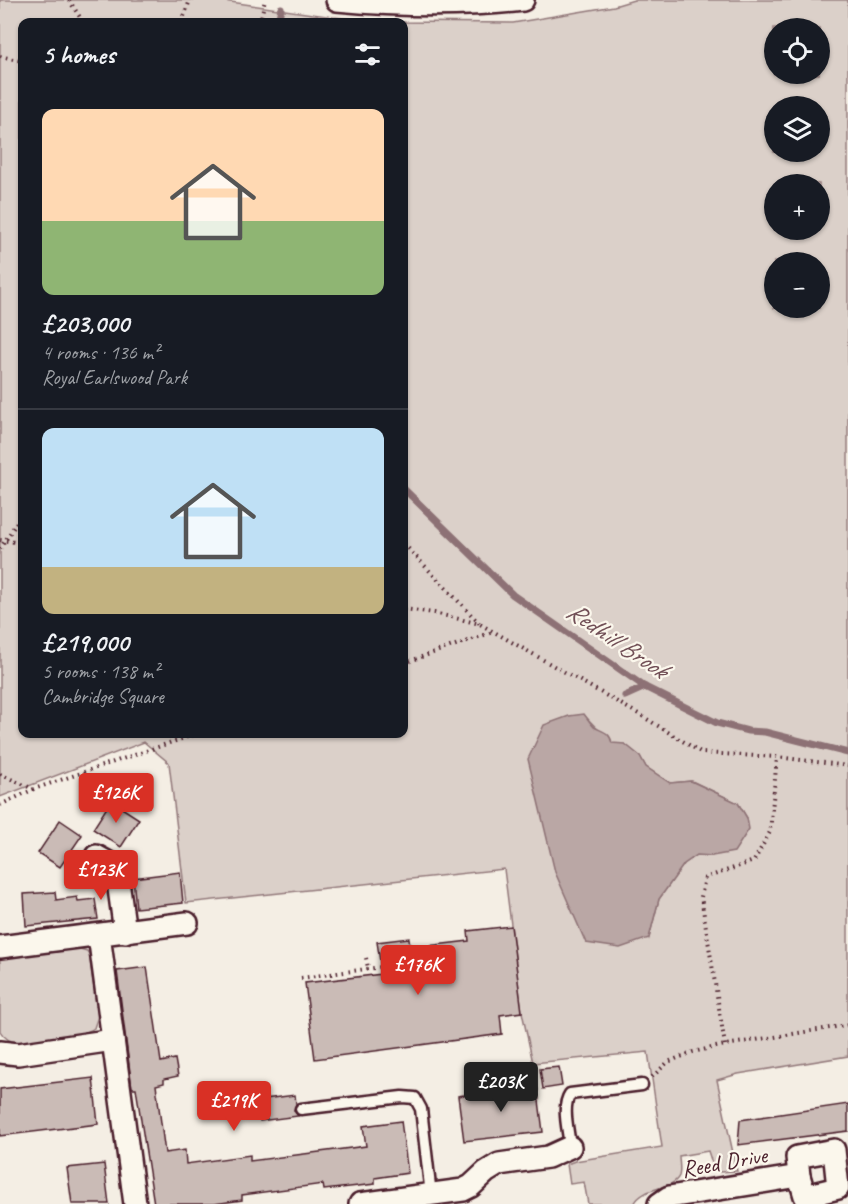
<!DOCTYPE html>
<html lang="en">
<head>
<meta charset="utf-8">
<style>
	body { margin:0; font-family:Caveat,sans-serif; background:#242831; color:#f1f3f6; height:100vh; display:flex; flex-direction:column; font-size:22px; white-space:nowrap }
	* { box-sizing:border-box; margin:0 }
	p { font-size:20px; color:#9ea1a6 }
	.icon { flex:none; width:33px; height:33px; fill:none; stroke:currentColor; stroke-width:2; stroke-linecap:round; stroke-linejoin:round }
	.map { position:relative; flex:1; overflow:hidden }
	.drawer { position:absolute; left:18px; top:18px; width:390px; height:720px; display:flex; flex-direction:column; background:#171b24; border-radius:12px; box-shadow:0 2px 4px #0004 }
	.drawer>* { flex:none }
	.fabs { position:absolute; left:764px; top:18px; display:grid; gap:12px }
	.fabs a { display:grid; place-items:center; width:66px; height:66px; border-radius:50%; background:#171b24; box-shadow:0 2px 4px #0004; font-size:30px }
	.price { position:absolute; translate:-50% -51px; padding:0 14px; border-radius:6px; background:#d93025; color:#fff; font-size:20px; line-height:39px; filter:drop-shadow(0 2px 3px #0008) }
	.price::after { content:''; position:absolute; left:50%; top:36px; width:18px; height:14px; margin-left:-9px; background:inherit; clip-path:polygon(0 0,100% 0,50% 100%) }
	.price.active { background:#222; color:#fff }
	ul { padding:0; list-style:none }
	li { display:grid; align-content:center; gap:12px; height:318px; padding:0 24px }
	li+li { border-top:2px solid #363941 }
	li span { display:grid; place-items:center; height:186px; border-radius:12px; color:#555 }
	li>.icon { margin-inline-start:auto }
	span .icon { width:108px; height:108px; fill:#fffc; stroke-width:1 }
	li b { font-size:26px }
	h2 { display:flex; justify-content:space-between; align-items:center; height:72px; padding:0 24px; font-size:26px }
	.map>svg:first-child { display:block }
	.green { fill:#dbd0c9; stroke:#92787a; stroke-width:1.5; fill-rule:evenodd }
	.water { fill:#baa7a5; stroke:#8d7174; stroke-width:1.5 }
	.lines { fill:none; stroke-linecap:round; stroke-linejoin:round }
	.stream { stroke:#8d7174; stroke-width:7 }
	.building { fill:#cabbb6; stroke:#4a1f2b; stroke-width:1.5 }
	.service-casing { stroke:#4a1f2b; stroke-width:15 }
	.minor-casing { stroke:#4a1f2b; stroke-width:26 }
	.path { stroke:#4a1f2b; stroke-width:4; stroke-dasharray:1.5 4.5; stroke-linecap:butt }
	.service { stroke:#fbf7ec; stroke-width:10 }
	.minor { stroke:#fbf7ec; stroke-width:21 }
	.labels { text-anchor:middle; dominant-baseline:central; stroke-width:4.5; stroke-linejoin:round; paint-order:stroke }
	.street-label { font-size:24px; fill:#4a1f2b; stroke:#fbf7ec }
	.water-label { font-size:26px; font-style:italic; fill:#714f56; stroke:#fbf7ec }
</style>
</head>
<body>
<div class="map">
<svg width="848" height="1204" viewBox="0 0 848 1204">
	<rect width="100%" height="100%" fill="#f4eee4"/>
	<filter id="ink" filterUnits="userSpaceOnUse"><feTurbulence type="fractalNoise" baseFrequency=".0167" numOctaves="2"/><feDisplacementMap in="SourceGraphic" scale="12" xChannelSelector="R" yChannelSelector="G"/><feConvolveMatrix kernelMatrix="1 2 1 2 8 2 1 2 1" color-interpolation-filters="sRGB"/></filter>
	<g filter="url(#ink)">
		<g class="green">
			<path d="M0,0h217l116,17 63,5 117,1 101,-17 20,-6h214v1056l-110,18 -21,6 20,91 -18,1 -6,-6 -5,-15 -29,5c0,6 2,14 0,20 -7,15 -35,9 -45,28h-46l-4,-22 -14,2 -3,-20 8,-3 87,-14 -14,-95 -115,11 -11,-51 -18,-143 -318,34 -17,-140 -25,-21 -144,55zM22,22h382v712h-382zM774,28h45v46h-45zM774,106h45v46h-45zM774,184h45v46h-45zM774,262h45v46h-45zM581,715h3l28,29 28,12 6,11 24,16 22,-2 46,22 9,15 -35,38 -15,-1 -13,9 -25,35 -10,39z"/>
			<path d="M77,948l10,3 2,3 9,62 -4,12c-11,8 -60,16 -75,14 -8,0 -15,-4 -19,-11v-74z"/>
		</g>
		<path class="water" d="M584,714c3,4 7,10 10,13 9,5 16,5 18,16l13,1 15,12 6,11 24,16 21,-2 47,22 9,15 2,11 -15,23 -22,4 -15,-1 -13,9 -25,35 -10,39 -29,10 -34,-5 -31,-71 -27,-113 16,-34 25,-9z"/>
		<g class="lines">
			<g class="stream">
				<path d="M278,22l3,-14"/>
				<path d="M404,489l109,106 132,92 72,36 31,8 17,1 83,21"/>
				<path d="M625,696l20,-9"/>
			</g>
		</g>
		<g class="building">
			<path d="M111,801l28,18 -18,28 -28,-18z"/>
			<path d="M60,820l22,15 -22,32 -22,-14z"/>
			<path d="M180,872l3,31 -47,5 -3,-30z"/>
			<path d="M55,892l1,8 21,-3 1,4 17,-2 3,20 -72,7 -2,-32z"/>
			<path d="M511,926l11,86 -22,3 2,19 -187,25 -10,-76 77,-9 -5,-32 32,-4 1,10 59,-7 -1,-10z"/>
			<path d="M147,967l14,95 14,-3 3,17 -14,3v4l-8,2 9,68 20,-3 1,14 64,-9v6l116,-15 -3,-20 38,-5 7,52 -33,5v6l-51,6 -1,-6 -81,11v5l-28,4h-60l-18,-116h-4l-15,-117z"/>
			<path d="M559,1067l3,19 -19,3 -3,-20z"/>
			<path d="M93,1078l5,46 -98,12v-47z"/>
			<path d="M537,1085l6,47 -79,9 -6,-45z"/>
			<path d="M295,1095l1,9 -2,6 4,6 -38,5 -3,-21z"/>
			<path d="M848,1104v27l-110,14 2,-25z"/>
			<path d="M104,1164l5,40h-37l-5,-36z"/>
		</g>
		<g class="lines">
			<defs>
				<g id="service">
					<path d="M301,1109l101,-12 13,1 6,11 10,86"/>
					<path d="M570,1147c-1,-15 -9,-40 0,-53l72,-9"/>
				</g>
				<g id="minor">
					<path d="M337,0c63,6 123,7 186,0"/>
					<path d="M96,856l20,11 9,65"/>
					<path d="M99,935l36,269"/>
					<path d="M0,947l187,-24"/>
					<path d="M0,1052l18,2 95,-14"/>
					<path d="M834,1150l4,38 -33,8 -6,-20 -2,-19z"/>
					<path d="M360,1204l103,-14 8,-4 15,-14 13,-8 49,-7 22,-10"/>
					<path d="M659,1204l10,-7 130,-21"/>
				</g>
			</defs>
			<use href="#service" class="service-casing"/>
			<use href="#minor" class="minor-casing"/>
			<g class="path">
				<path d="M69,0l14,22"/>
				<path d="M182,22l8,-22"/>
				<path d="M260,22l5,-22"/>
				<path d="M0,56l22,5"/>
				<path d="M0,540l22,3"/>
				<path d="M404,544l76,80"/>
				<path d="M0,549l22,-35"/>
				<path d="M404,609l30,4 46,11 162,92 60,37 75,4 71,9"/>
				<path d="M404,663l89,-31"/>
				<path d="M0,774l33,15"/>
				<path d="M0,805l34,-16 162,-55"/>
				<path d="M366,958l2,10"/>
				<path d="M301,978l80,-11"/>
				<path d="M725,1045l-24,-148 4,-19 49,-17 16,-29 7,-75"/>
				<path d="M652,1077l16,-15 25,-10 32,-7 123,-20"/>
			</g>
			<use href="#service" class="service"/>
			<use href="#minor" class="minor"/>
		</g>
	</g>
	<g class="labels">
		<g class="street-label">
			<text transform="translate(724 1162) rotate(-10)">Reed Drive</text>
		</g>
		<g class="water-label">
			<text transform="translate(617 640) rotate(34)">Redhill Brook</text>
		</g>
	</g>
</svg>
<div class="fabs">
<a><svg class="icon" aria-label="locate" viewBox="0 0 24 24"><circle cx="12" cy="12" r="6"/><path d="M12 2v4M12 18v4M2 12h4M18 12h4"/></svg></a>
<a><svg class="icon" aria-label="layers" viewBox="0 0 24 24"><path d="M12 4l9 5-9 5-9-5zM3 14l9 5 9-5"/></svg></a>
<a>+</a>
<a>−</a>
</div>
<b class="price" style="left:116px;top:824px">£126K</b>
<b class="price" style="left:101px;top:901px">£123K</b>
<b class="price" style="left:418px;top:996px">£176K</b>
<b class="price active" style="left:501px;top:1113px">£203K</b>
<b class="price" style="left:234px;top:1132px">£219K</b>
<section class="drawer">
<h2>5 homes<svg class="icon" aria-label="filters" viewBox="0 0 24 24"><path d="M4 7h16M4 17h16"/><circle cx="9" cy="7" r="2"/><circle cx="15" cy="17" r="2"/></svg></h2>
<ul>
<li><span style="background:linear-gradient(#ffd9b3 60%,#8fb573 0)"><svg class="icon" aria-label="home" viewBox="0 0 24 24"><path d="M3 11l9-7 9 7M6 9v11h12V9"/></svg></span><div><b>£203,000</b><p>4 rooms · 136 m²</p><p>Royal Earlswood Park</p></div></li>
<li><span style="background:linear-gradient(#bfe0f5 75%,#c2b280 0)"><svg class="icon" aria-label="home" viewBox="0 0 24 24"><path d="M3 11l9-7 9 7M6 9v11h12V9"/></svg></span><div><b>£219,000</b><p>5 rooms · 138 m²</p><p>Cambridge Square</p></div></li>
</ul>
</section>
</div>
</body>
</html>
